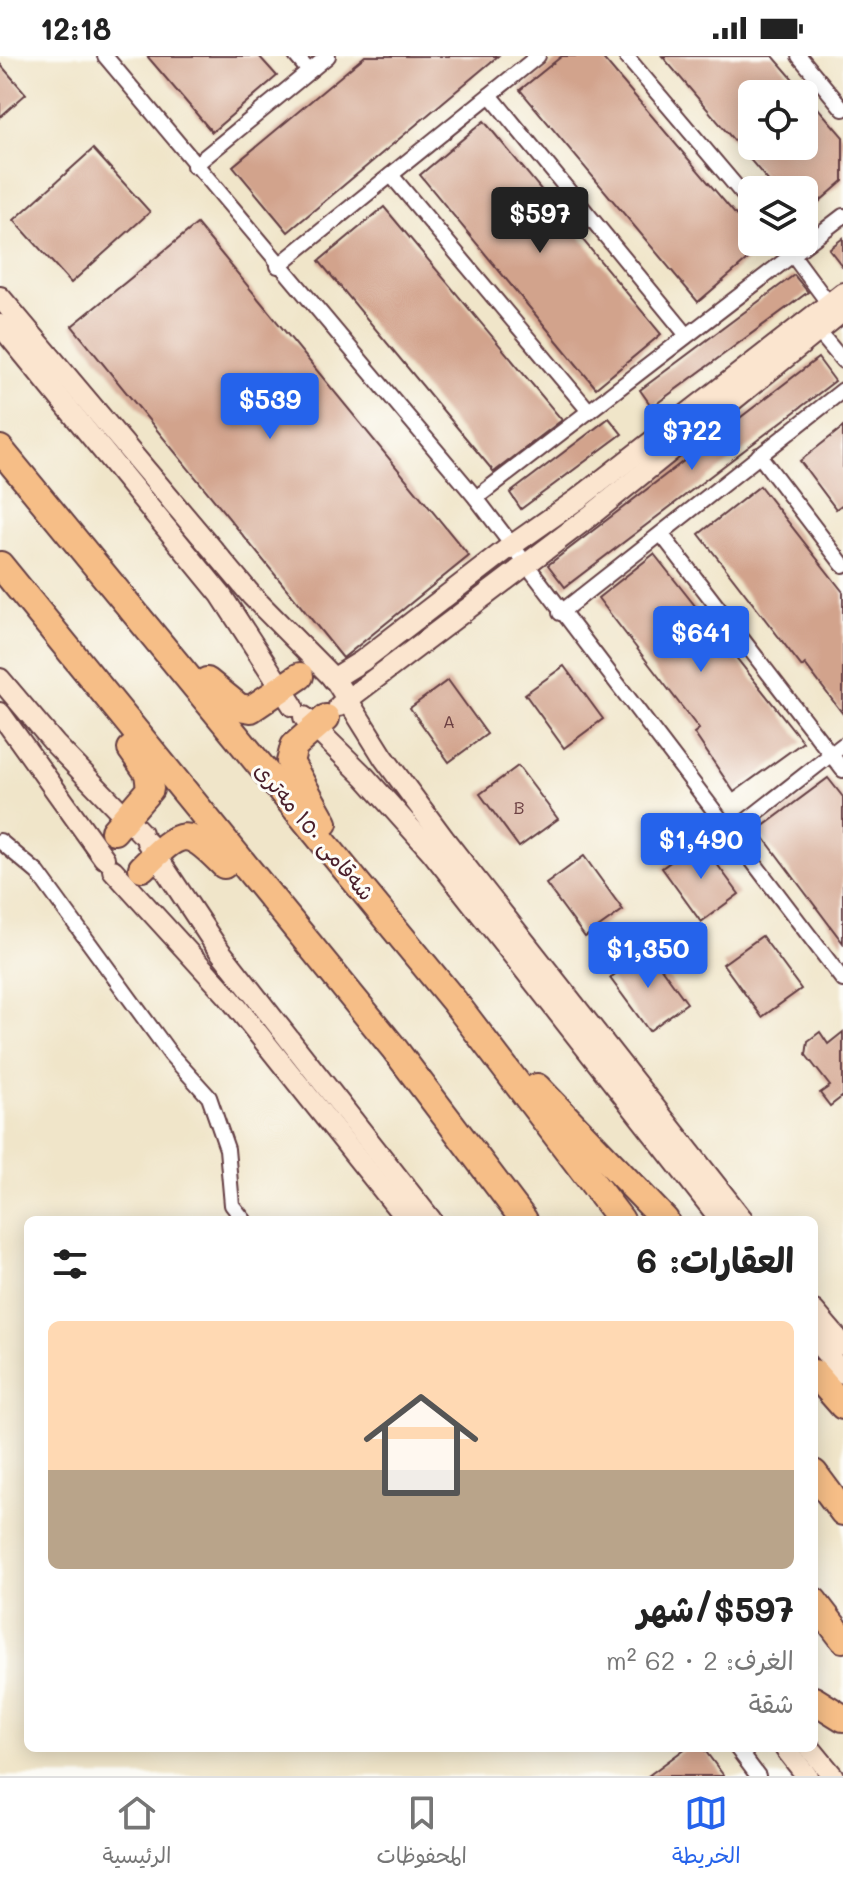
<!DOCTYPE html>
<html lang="ar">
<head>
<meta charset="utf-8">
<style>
	body { margin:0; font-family:Mali,"Playpen Sans Arabic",sans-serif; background:#f2f2f2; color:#222; direction:rtl; height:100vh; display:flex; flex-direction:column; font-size:30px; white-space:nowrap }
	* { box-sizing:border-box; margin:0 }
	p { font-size:26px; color:#767676 }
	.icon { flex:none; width:44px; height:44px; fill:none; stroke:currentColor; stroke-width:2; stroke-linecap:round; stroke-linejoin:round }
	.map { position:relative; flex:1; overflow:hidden; direction:ltr }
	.sheet { position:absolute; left:24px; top:1160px; width:794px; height:536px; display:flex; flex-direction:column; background:#fff; border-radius:12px; box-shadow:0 4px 20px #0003; direction:rtl }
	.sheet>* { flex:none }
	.buttons { position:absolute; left:738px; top:24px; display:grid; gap:16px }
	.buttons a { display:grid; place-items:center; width:80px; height:80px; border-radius:12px; background:#fff; box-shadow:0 4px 20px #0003; font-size:40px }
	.price { position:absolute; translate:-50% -68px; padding:0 18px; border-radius:8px; background:#2563eb; color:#fff; font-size:26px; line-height:52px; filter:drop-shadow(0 2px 4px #0008) }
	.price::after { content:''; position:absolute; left:50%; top:48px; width:24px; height:18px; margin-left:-12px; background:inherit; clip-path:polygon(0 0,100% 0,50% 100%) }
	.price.on { background:#222; color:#fff }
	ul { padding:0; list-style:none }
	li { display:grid; align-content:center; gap:16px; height:424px; padding:0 24px }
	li+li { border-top:2px solid #e0e0e0 }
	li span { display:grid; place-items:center; height:248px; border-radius:12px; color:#555 }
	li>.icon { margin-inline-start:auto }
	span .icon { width:144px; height:144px; fill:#fffc; stroke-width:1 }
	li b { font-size:34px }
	h2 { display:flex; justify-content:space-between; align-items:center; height:96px; padding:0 24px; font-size:34px }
	.status { display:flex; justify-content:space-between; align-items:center; height:56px; padding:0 40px; background:#fff; direction:ltr }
	.status svg { height:22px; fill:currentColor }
	.tabs { display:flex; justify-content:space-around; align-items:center; height:112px; border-top:2px solid #e0e0e0; background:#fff; font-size:22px; color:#767676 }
	.tabs a { display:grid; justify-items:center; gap:4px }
	.tabs .on { color:#2563eb }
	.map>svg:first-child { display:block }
	.building { fill:#d2a38c; fill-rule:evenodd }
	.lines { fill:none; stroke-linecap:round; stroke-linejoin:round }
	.street-casing { stroke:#633d43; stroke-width:18 }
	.secondary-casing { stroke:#633d43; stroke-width:24 }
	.highway-casing { stroke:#633d43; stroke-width:30 }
	.street { stroke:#fff; stroke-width:14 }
	.secondary { stroke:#fbe5cf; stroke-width:20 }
	.highway { stroke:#f6be87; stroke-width:26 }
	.labels { text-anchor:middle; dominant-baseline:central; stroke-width:6; stroke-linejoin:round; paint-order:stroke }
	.number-label { font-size:18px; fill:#6c4043 }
	.street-label { font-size:22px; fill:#4a1f2b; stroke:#fdfcf7 }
</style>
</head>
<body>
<div class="status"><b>12:18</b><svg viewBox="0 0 49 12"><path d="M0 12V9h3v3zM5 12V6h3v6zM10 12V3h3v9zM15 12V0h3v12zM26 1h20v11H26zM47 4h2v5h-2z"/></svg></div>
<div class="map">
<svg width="843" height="1720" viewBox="0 0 843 1720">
	<rect width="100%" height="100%" fill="#fdfcf7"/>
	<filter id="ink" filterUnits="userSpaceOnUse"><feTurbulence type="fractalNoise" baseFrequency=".0125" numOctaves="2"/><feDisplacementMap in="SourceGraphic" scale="16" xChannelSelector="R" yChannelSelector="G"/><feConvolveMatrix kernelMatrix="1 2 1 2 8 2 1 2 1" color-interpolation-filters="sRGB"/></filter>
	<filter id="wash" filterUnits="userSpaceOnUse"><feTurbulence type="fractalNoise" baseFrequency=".006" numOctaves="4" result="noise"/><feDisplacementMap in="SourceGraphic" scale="32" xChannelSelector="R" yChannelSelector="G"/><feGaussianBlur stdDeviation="1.8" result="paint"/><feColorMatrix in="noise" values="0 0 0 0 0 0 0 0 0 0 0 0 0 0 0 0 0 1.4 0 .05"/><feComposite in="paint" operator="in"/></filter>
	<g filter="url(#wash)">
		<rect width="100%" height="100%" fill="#f0e5c9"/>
		<g id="blocks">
			<g class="building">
				<path d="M147,0h112l18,20 -65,56z"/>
				<path d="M365,0h133l-210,176 -55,-66z"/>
				<path d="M562,0h39l151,178v8h16l-70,60 -178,-212z"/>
				<path d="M662,0h111l70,81v44l-39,34v-25h-28zM752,38h52v52h-52z"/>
				<path d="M0,8l26,30 -26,23z"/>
				<path d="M484,65l177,213 -65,54 -176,-213z"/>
				<path d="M93,93l57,63 -79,71 -57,-63z"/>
				<path d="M384,151l178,213 -68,52 -175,-211z"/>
				<path d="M197,168l272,332 -126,102 -271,-332z"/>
				<path d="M843,182v29l-14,-18z"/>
				<path d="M794,219l14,17 -156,115 -12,-17z"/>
				<path d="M818,302l17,23 -270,206 -17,-22z"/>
				<path d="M609,362l13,16 -101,75 -11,-16z"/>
				<path d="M843,371v77l-7,5 -36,-48z"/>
				<path d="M760,430l83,106v122l-38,-50 -3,3 -103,-133z"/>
				<path d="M654,498l149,188 -69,50 -40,-59 5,-4 -101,-131z"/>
				<path d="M564,610l39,53 -39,29 -39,-54z"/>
				<path d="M448,624l39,54 -38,28 -39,-54z"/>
				<path d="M518,710l40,53 -39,28 -39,-53z"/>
				<path d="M828,722l15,19v146l-85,-113z"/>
				<path d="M700,785l39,53 -38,28 -39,-54z"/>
				<path d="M584,800l39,54 -38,27 -39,-53z"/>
				<path d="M762,880l39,53 -39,28 -39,-53z"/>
				<path d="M648,894l39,53 -38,28 -39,-53z"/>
				<path d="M820,976l8,12 15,-12v64l-13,10 -10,-13 10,-7 -24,-31 2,-14z"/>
				<path d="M686,1692h17l21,28h-76z"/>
			</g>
		</g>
	</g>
	<g filter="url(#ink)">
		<use href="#blocks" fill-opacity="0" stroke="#633d43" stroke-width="2"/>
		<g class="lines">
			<defs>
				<g id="street">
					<path d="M105,0l371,442 367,482"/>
					<path d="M296,0l13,15"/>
					<path d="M626,0l126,149"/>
					<path d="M799,0l44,53"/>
					<path d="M490,39l196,239"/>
					<path d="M194,110l134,-110"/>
					<path d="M391,119l198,236"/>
					<path d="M783,186l46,62"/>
					<path d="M278,210l260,-210"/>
					<path d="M818,275l25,30"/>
					<path d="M759,399l84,110"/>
					<path d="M476,442l367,-282"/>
					<path d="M662,479l181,235"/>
					<path d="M560,557l283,-223"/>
					<path d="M732,776l111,-87"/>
					<path d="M0,785l38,32 133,182 38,42 18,52 5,56 12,15"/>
					<path d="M737,1692l21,28"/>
				</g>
				<g id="secondary">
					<path d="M0,241l252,299 80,81"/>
					<path d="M0,269l221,270 72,111"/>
					<path d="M0,623l55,65 86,89"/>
					<path d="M333,623l29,-18 149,-115 67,-47 265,-206"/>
					<path d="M337,627l47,75 60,81 299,381"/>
					<path d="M339,650l251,-190 253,-205"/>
					<path d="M0,657l104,145"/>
					<path d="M304,661l61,60 67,75 289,368"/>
					<path d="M147,786l69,104 215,274"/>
					<path d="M113,814l115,126 179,224"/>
					<path d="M814,1255l29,34"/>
					<path d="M814,1283l29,34"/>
					<path d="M785,1692l22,28"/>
					<path d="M810,1692l23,28"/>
				</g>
				<g id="highway">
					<path d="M0,393l454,552 167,219"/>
					<path d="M0,509l393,482 131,173"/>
					<path d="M207,625l32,26 12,2 49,-33"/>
					<path d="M324,767l-34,-61 4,-16 32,-28"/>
					<path d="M114,775l36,-42 -2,-16 -17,-24"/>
					<path d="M142,812c40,-39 44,-42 82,-3"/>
					<path d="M537,1031l128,133"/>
					<path d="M814,1317l29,33"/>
					<path d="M814,1417l29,39"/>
					<path d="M814,1545l29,38"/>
					<path d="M814,1644l29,18"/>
				</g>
			</defs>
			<use href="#street" class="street-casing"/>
			<use href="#secondary" class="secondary-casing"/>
			<use href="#highway" class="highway-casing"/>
			<use href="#street" class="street"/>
			<use href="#secondary" class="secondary"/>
			<use href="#highway" class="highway"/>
		</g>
	</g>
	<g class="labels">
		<g class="number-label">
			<text x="449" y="665">A</text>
			<text x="519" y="751">B</text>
		</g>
		<g class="street-label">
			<text transform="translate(315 775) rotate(50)">شەقامی ١٥٠ مەتری</text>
		</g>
	</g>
</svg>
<div class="buttons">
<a><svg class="icon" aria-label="locate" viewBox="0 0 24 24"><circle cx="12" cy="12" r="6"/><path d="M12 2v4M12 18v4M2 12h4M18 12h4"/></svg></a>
<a><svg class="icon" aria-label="layers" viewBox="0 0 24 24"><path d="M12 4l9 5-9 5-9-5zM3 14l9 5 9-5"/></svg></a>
</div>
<b class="price on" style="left:540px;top:199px">$597</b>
<b class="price" style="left:270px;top:385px">$539</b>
<b class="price" style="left:692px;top:416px">$722</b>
<b class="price" style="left:701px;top:618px">$641</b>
<b class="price" style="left:701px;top:825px">$1,490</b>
<b class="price" style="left:648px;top:934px">$1,350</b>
<section class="sheet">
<h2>العقارات: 6<svg class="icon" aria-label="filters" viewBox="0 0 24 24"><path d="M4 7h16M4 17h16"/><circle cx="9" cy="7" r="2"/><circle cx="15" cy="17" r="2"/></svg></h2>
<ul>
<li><span style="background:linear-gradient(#ffd9b3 60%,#b9a48a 0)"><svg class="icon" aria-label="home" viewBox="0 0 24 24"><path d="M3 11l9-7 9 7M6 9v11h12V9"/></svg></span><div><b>$597/شهر</b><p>الغرف: 2 · 62 m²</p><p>شقة</p></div></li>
</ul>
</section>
</div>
<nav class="tabs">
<a class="on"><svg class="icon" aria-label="map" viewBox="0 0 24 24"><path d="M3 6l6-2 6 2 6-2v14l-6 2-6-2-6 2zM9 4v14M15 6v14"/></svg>الخريطة</a>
<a><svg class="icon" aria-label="saved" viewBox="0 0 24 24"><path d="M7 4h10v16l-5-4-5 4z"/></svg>المحفوظات</a>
<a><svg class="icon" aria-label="home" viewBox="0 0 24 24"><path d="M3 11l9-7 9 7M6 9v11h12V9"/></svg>الرئيسية</a>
</nav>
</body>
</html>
